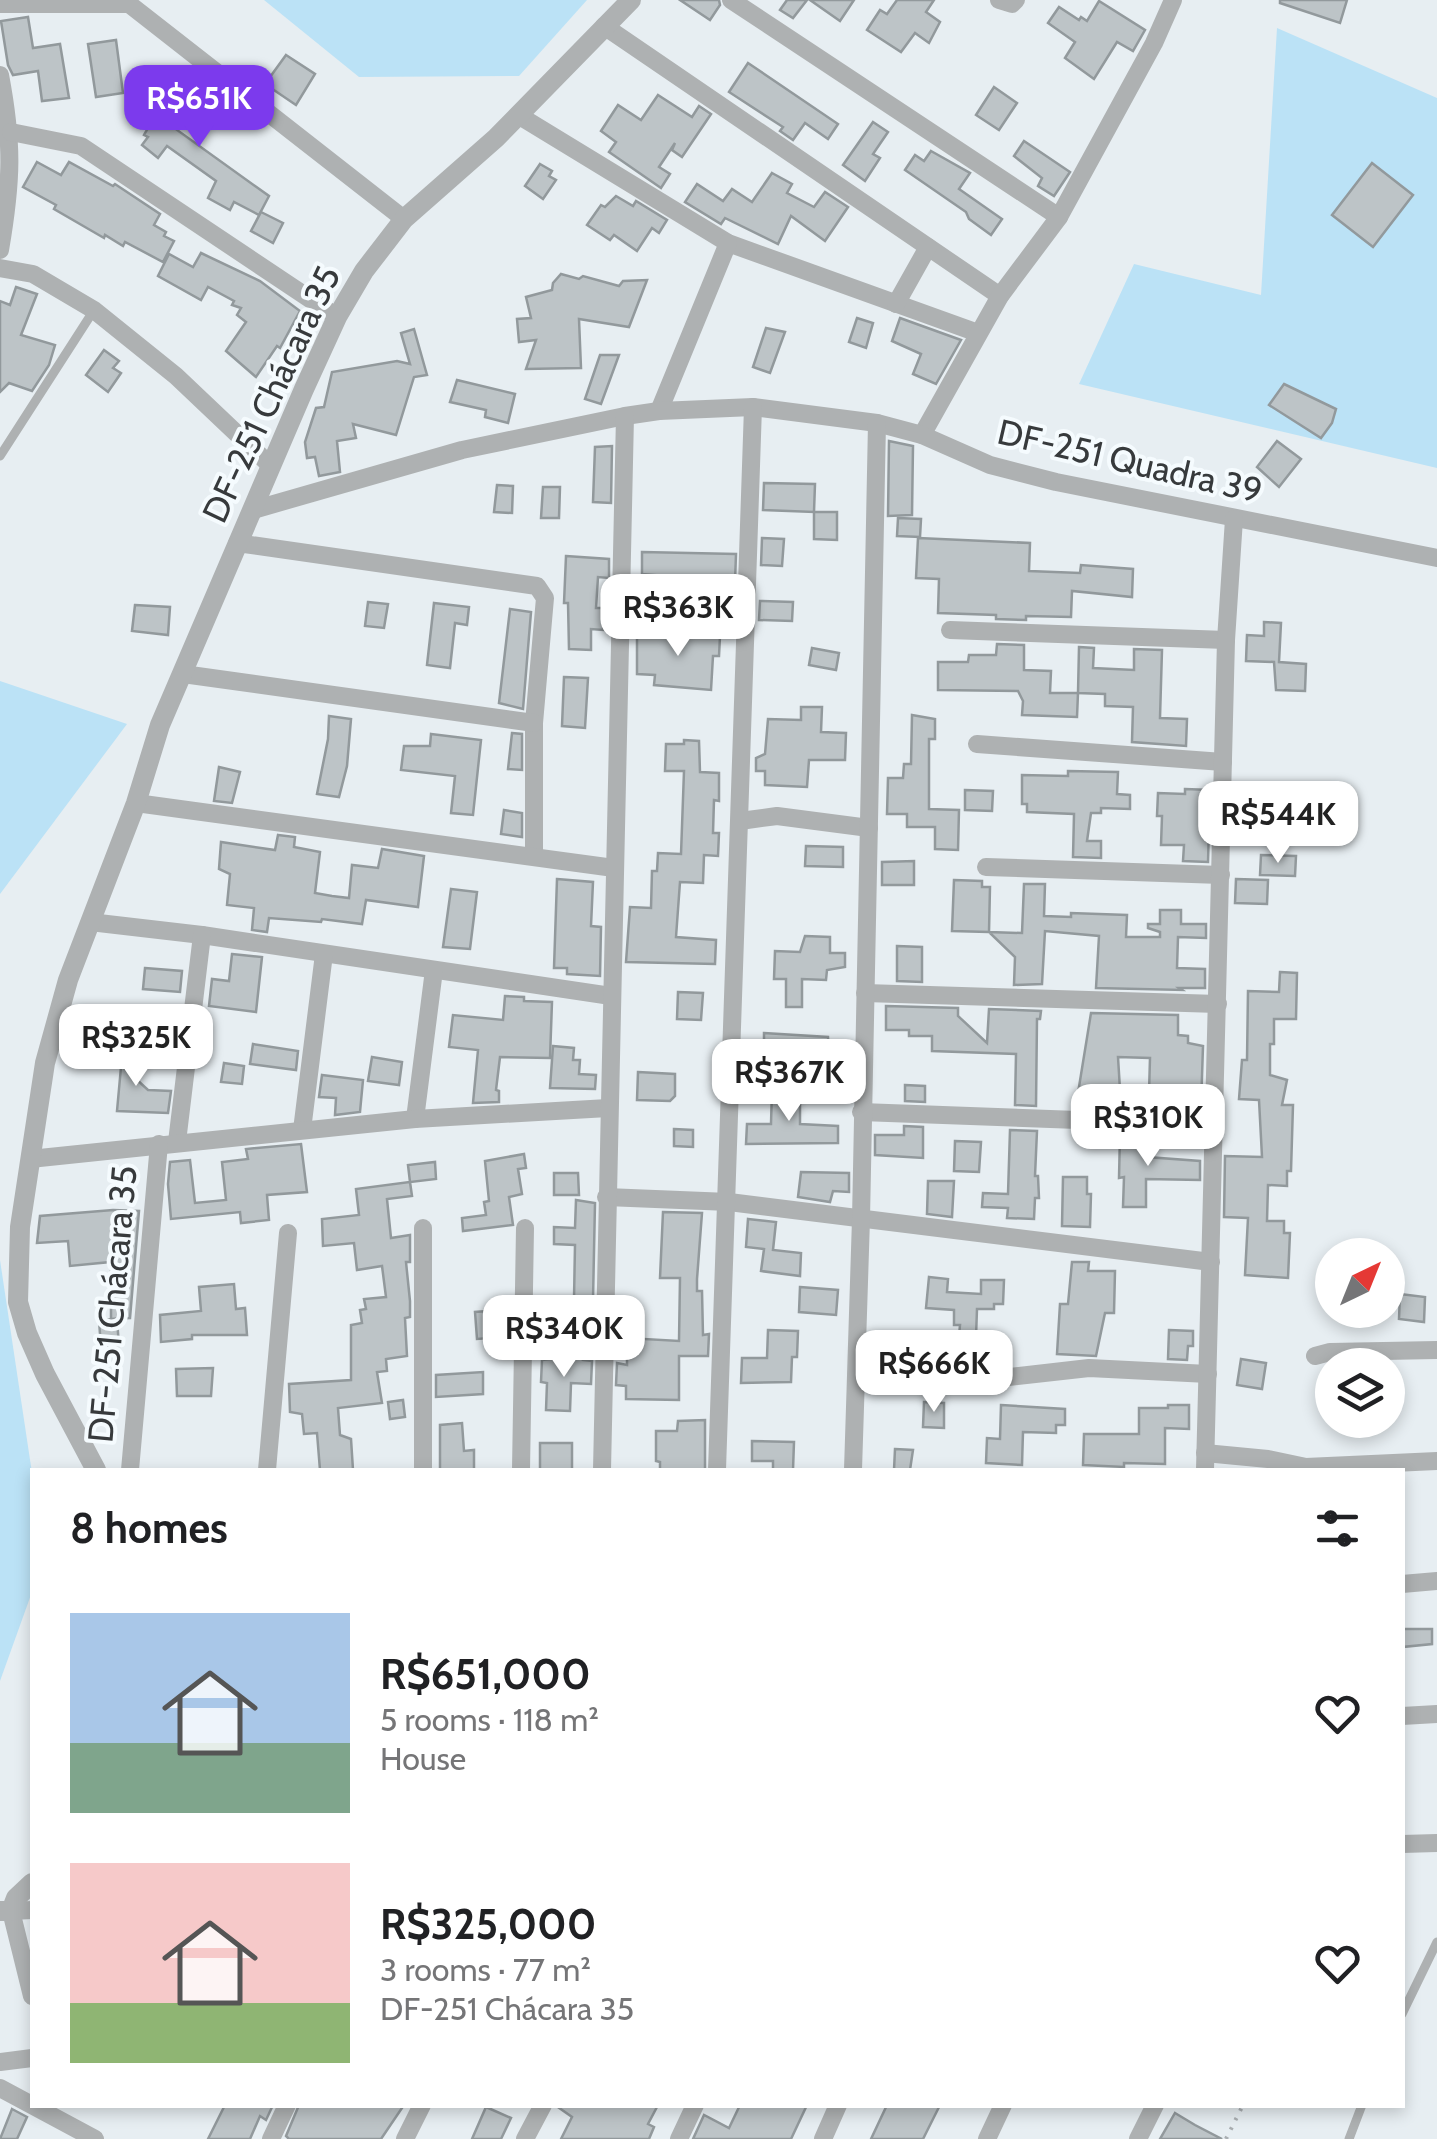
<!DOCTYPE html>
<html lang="en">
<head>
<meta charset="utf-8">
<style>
	body { margin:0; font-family:Cabin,sans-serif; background:#f2f2f2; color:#202124; height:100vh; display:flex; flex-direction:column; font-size:38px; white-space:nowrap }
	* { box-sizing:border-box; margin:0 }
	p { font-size:32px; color:#757577 }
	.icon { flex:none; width:55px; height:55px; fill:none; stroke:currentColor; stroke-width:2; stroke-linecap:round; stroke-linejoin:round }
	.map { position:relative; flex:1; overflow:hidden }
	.sheet { position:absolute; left:30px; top:1468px; width:1375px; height:640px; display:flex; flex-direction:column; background:#fff; border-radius:0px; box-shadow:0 5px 15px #0003 }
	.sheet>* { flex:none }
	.needle { width:65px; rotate:43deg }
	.buttons { position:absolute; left:1315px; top:1238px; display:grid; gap:20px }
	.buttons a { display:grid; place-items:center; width:90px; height:90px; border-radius:50%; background:#fff; box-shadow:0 5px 15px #0003; font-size:50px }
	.price { position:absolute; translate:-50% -85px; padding:0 22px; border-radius:20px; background:#fff; color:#222; font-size:32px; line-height:65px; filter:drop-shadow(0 2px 5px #0008) }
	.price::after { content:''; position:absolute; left:50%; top:60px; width:30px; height:22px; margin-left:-15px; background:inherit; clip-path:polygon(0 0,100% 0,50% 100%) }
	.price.active { background:#7c3aed; color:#fff }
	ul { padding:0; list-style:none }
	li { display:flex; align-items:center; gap:30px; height:250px; padding:0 40px }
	li span { display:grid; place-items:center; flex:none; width:280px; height:200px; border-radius:0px; color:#555 }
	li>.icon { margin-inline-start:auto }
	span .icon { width:120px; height:120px; fill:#fffc; stroke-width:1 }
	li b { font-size:42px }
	h2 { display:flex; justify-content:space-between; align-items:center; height:120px; padding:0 40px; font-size:42px }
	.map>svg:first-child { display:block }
	.green { fill:#bbe2f6 }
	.building { fill:#bdc4c7; stroke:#92999c; stroke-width:2.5 }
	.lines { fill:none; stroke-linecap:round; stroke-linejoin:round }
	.path { stroke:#a9aeb1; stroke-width:4; stroke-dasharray:2.5 8; stroke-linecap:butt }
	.service { stroke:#aeb1b2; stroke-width:9 }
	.minor { stroke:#aeb1b2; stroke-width:18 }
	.tertiary { stroke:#aeb1b2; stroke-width:20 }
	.labels { text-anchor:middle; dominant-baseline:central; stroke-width:8; stroke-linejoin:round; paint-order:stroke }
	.street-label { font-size:35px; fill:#373a3c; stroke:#f5fbfe }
</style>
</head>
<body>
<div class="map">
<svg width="1437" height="2139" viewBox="0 0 1437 2139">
	<rect width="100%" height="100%" fill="#e7eef2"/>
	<g class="green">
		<path d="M264,0h323l-68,76 -160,1z"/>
		<path d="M1277,28l160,70v370l-358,-84 55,-120 127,31z"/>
		<path d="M0,681l127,43 -127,170z"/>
		<path d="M0,1260l32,213v119l-32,89z"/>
	</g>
	<g class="building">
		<path d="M680,0h39l1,5 -10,15z"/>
		<path d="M787,0h20l-14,18 -13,-8z"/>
		<path d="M810,0h44l-14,21z"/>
		<path d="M897,0h37l-8,12 14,10 -11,21 -14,-10 -14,19 -34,-22 13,-20 7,4z"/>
		<path d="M1280,0h67l-7,23 -60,-20z"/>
		<path d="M1099,1l46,29 -12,21 -16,-9 -23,37 -29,-21 10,-16 -27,-19 11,-16 20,13 2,-3 6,4z"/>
		<path d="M28,17l5,31 27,-4 9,54 -27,3 -4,-30 -25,4 -5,-10 -7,-44z"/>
		<path d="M116,40l7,53 -27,4 -8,-53z"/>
		<path d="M286,55l29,19 -19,31 -31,-21z"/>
		<path d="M748,63l90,61 -10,15 -23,-16 -12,17 -13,-9 3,-4 -54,-35z"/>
		<path d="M182,69l15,9 -7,14 6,3 -19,35 92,66 -10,19 -25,-13 -4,8 -22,-12 8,-17 -49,-35 -9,12 -16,-13 6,-8 -4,-2z"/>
		<path d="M994,87l23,16 -18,27 -23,-15z"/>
		<path d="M658,95l34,22 7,-11 12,8 -29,43 -10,-7 3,-7 -16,24 11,7 -9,14 -52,-36 7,-10 -15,-11 17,-26 23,15z"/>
		<path d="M873,122l15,10 -15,22 7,4 -15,23 -22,-16z"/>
		<path d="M1024,141l46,31 -16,24 -16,-10 4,-8 -28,-22z"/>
		<path d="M931,151l39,22 -11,16 43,30 -11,16 -22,-16 -3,-7 -61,-42 10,-15 9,6z"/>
		<path d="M37,162l24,13 8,-13 44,24 2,-2 45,30 -6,11 12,7 -2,4 10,5 -11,21 -38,-20 -2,4 -18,-11 -1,3 -50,-29 2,-4 -33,-18z"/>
		<path d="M1372,163l41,32 -40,52 -41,-32z"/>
		<path d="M540,164l12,7 -3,5 7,4 -13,19 -18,-13z"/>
		<path d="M772,173l20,11 -5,9 27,14 11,-15 23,15 -23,34 -34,-25 -13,28 -53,-26 -4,6 -36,-22 12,-18 26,17 9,-12 20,13z"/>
		<path d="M616,196l17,10 3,-5 31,19 -8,13 -7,-5 -15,23 -23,-16 -4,5 -23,-15 14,-20 4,2z"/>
		<path d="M261,212l22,11 -10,20 -22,-12z"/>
		<path d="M201,253l59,28 40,30 -20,37 -3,-2 -21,31 -30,-26 20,-29 -9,-7 4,-7 -9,-3 2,-4 -26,-14 -7,13 -43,-24 11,-22 24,13z"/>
		<path d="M561,274l18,5 4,-3 36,10 4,-5 24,-1 -18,47 -50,-8 2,49 -55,1 10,-29 -17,2 -2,-23 14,-1 -5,-21 26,-7 1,-7z"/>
		<path d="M16,287l21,7 -16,41 34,10 -6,20 -17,26 -23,-8 -9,9v-91l10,4z"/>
		<path d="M857,318l16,5 -7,25 -17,-6z"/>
		<path d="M900,318l61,22 -25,44 -23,-10 8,-20 -29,-13z"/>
		<path d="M766,328l19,4 -15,41 -17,-6z"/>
		<path d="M414,329l13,46 -13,2 -18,58 -43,-11 3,14 -19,3 3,31 -21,4 -4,-19 -8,1 -2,-16 11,-34 8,-1 8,-35 65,-11 13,3 -9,-31z"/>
		<path d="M104,350l15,11 -6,7 8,5 -13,19 -22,-17z"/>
		<path d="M600,355h19l-18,49 -16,-5z"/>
		<path d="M457,380l58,14 -7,29 -23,-6 1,-7 -36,-8z"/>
		<path d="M1284,384l52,25 -4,14 -11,15 -52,-33z"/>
		<path d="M889,441l24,5 -1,69 -24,1z"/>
		<path d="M1277,441l24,18 -22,28 -22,-20z"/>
		<path d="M612,446l-1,57 -18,-1 2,-55z"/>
		<path d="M764,483l51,1 -1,28 -51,-2z"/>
		<path d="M497,485l16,1 -1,27 -18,-1z"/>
		<path d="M543,487h17l-1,31h-18z"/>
		<path d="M814,512h23v28l-23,-1z"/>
		<path d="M898,518l23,1 -1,18 -23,-1z"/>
		<path d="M762,538l22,1 -2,27 -21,-1z"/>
		<path d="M918,538l112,5 -1,28 51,2 1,-8 52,4 -1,28 -60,-6 -1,26 -45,-1v4l-30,-1v-4l-58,-2 1,-34 -23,-1z"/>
		<path d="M642,552l94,2 -1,28 -93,-8z"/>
		<path d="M566,556l43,3v19l-11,-1 -2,31h8l-1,22 -12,-1v21l-22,-1 -1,-46h-4z"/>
		<path d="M760,601l33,1 -1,19 -33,-1z"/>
		<path d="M368,602l20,2 -4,24 -19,-2z"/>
		<path d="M434,603l35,4 -2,18 -12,-2 -5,45 -23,-3z"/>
		<path d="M135,605l35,2 -2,28 -36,-4z"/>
		<path d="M510,609l21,3 -8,97 -24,-6z"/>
		<path d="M1264,622l17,1 -2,39 27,2 -1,27 -29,-1 -2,-28 -28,-1 1,-26 17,1z"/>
		<path d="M637,634l83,2 -1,20h-6l-2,34 -57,-5 1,-10 -18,-1z"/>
		<path d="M997,644l27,1v25l27,1 -1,22h28l-1,24 -55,-2 1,-14 -5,-10 -80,-1v-28h30l1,-7h27z"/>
		<path d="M1079,647l15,1 -1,20 41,2v-21l28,1 -2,68 27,1 -1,27 -54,-4 1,-35 -28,-1v-12l-27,-1z"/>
		<path d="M812,648l27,5 -3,17 -27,-5z"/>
		<path d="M564,677l24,1 -3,50 -23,-2z"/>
		<path d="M801,707h21l-1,25 25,1 -1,27h-36l-2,27 -42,-2v-14h-9v-13l9,-4 3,-35 33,1z"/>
		<path d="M912,715l23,4v20h-6v70l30,1 -1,40 -23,-1v-22h-28v-13h-20l1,-36h15l1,-14h7z"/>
		<path d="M329,716l22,3 -4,47 -8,31 -22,-3 11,-55z"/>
		<path d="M512,733l10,1v36l-14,-1z"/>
		<path d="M431,734l50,6 -8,75 -22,-2 4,-37 -54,-6 3,-24h26z"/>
		<path d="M684,740l15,1 1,31 19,1v28l-5,-1 -1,33h6l-1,23 -14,-1 -1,28 -23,-1 -4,55 40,3 -1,24 -89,-2 4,-55 21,1 1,-37h5l1,-18 23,1 3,-83h-19l1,-27h18z"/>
		<path d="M219,767l21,5 -8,31 -18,-2z"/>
		<path d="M1068,771l50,1 -1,22 13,1v14l-29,-1v5h-10l-4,28h14v17l-28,-1 1,-43 -47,-2v-8h-5v-29l46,1z"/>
		<path d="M1185,789l25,1 -2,72 -25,-1 1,-16h-23l1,-29h-5l1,-23 27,1z"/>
		<path d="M965,790l28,1 -1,20 -27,-1z"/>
		<path d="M504,810l18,3v24l-21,-3z"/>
		<path d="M278,835l17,2 -1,10 26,5 -5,41 17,3 17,2 3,-33 26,3 4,-19 42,7 -6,51 -52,-7 -4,24 -40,-5 -1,3 -52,-4 -2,14 -15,-2 2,-22 -27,-3 3,-31 -11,-5 2,-27 54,8z"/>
		<path d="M806,846l37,1v20l-38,-1z"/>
		<path d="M1261,855l35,1 -1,20 -35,-1z"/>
		<path d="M914,861v24h-32v-23z"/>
		<path d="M557,879l36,3 -2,44 10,1 -1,49 -33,-2v-6h-13z"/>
		<path d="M1236,879l32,1 -1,24 -32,-1z"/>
		<path d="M954,880l28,1v6h8l-1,45 33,1 2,-49h21l-1,32 27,1v-4l56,2 -1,22h34v-5l-12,-4v-4h12v-14h21v14h25v14l-28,-1 -1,31 28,1v19h-26l3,2 -86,-2 3,-52 -54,-5 -3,53 -28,1 1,-28 -26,-25 -37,-1z"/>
		<path d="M451,889l26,3 -7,57 -27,-2z"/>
		<path d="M805,936l25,1v16h15v14l-18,3 -1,10 -24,-1v28h-16v-28h-12l1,-28 25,1z"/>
		<path d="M897,946l25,1v35l-25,-1z"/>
		<path d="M232,954l30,3 -6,55 -47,-6 3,-27 17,2z"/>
		<path d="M145,968l37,3 -2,21 -37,-3z"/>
		<path d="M1280,972l17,1 -1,46h-22v25h-4v31l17,5 -5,25h11l-2,66h-4v15l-19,-1 -1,36h17v12h6l-2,45 -43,-3 3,-57 -24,-1 1,-61 37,1 -3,-57 -20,-1 3,-39h5l1,-69 31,1z"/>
		<path d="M678,992l25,1 -2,27 -24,-1z"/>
		<path d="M505,996l19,1v4l28,1 -2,56 -50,-1 -4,33 3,1v11l-26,1 5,-53 -29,-3 4,-32 50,5z"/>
		<path d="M886,1006l72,2v8l29,27 2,-34 52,2 -1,8h-3l-1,87 -21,-1 1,-51 -84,-3v-15h-23v-6h-23z"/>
		<path d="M1091,1013l87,2v20l10,1v7l15,3 -2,61 -26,-1 1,-9 -27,-4 1,-35 -32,-1 3,49 -21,-1v-11l-22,-1z"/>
		<path d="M764,1033l64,4 3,52h-22l1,-29 -46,-2z"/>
		<path d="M253,1044l45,7 -2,19 -46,-6z"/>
		<path d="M553,1046l21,2 -1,12h7l-1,14 17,1 -1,14 -45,-1z"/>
		<path d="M108,1048h18v19h-3l25,23 23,1 -3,22 -51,-2 4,-44h-13z"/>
		<path d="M372,1057l30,5 -3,23 -31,-4z"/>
		<path d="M224,1063l20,3 -2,18 -21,-2z"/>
		<path d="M638,1072l37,2v22l-5,5 -33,-1z"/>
		<path d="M322,1075l41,5 -3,32 -25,3 1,-17 -17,-1z"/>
		<path d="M905,1085l20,1v16l-20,-1z"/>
		<path d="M772,1089h28v35l38,2v17l-92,1 1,-20h24z"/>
		<path d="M904,1126l19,1v31l-48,-3v-20h29z"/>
		<path d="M674,1129l19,1v17l-19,-1z"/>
		<path d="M1010,1130l27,1 -2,45h3l1,22h-4l-1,21 -27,-1 1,-10 -26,-1 1,-14 25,1z"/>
		<path d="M1120,1134l27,1v22l53,4v19l-54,-1v28h-23l1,-30 -5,1z"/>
		<path d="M955,1141l26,1 -2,30 -25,-1z"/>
		<path d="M301,1144l6,48 -40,3 2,25 -28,3 -1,-11 -69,7 -3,-35 2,-22 20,-2 5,43 31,-3 -4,-38 26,-3 -2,-10z"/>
		<path d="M524,1154l2,14 -8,1 4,25 -13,3 4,28 -50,6 -1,-13 24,-3 -2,-13 5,-1 -4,-40z"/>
		<path d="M435,1162l1,17 -26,3 2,14 -25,3 4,39 19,-3v27h-4l4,39v16l-5,1 2,38 -21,3 1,12 -10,1 5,31 -44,5 2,27 11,4 2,31h-33l-3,-37 -13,1 -2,-20 -12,-2 -1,-28 62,-4v-55l11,-2 -2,-13 6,-1 -2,-10 22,-2 -4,-31 -25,4 -3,-27 -31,3 -1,-27 37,-4 -3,-26 54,-7 -2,-17z"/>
		<path d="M801,1172l48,1v19l-16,-1 -3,11 -32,-5z"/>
		<path d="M554,1173h24l1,22h-25z"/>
		<path d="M1063,1177h24v17h4l-1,33 -28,-1z"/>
		<path d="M928,1181h26l-2,36 -25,-3z"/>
		<path d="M576,1200l19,3 -2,97 -19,-1 1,-54 -21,-1v-17l21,1z"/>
		<path d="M113,1210l26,1 -9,107 -19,1v-57l-41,4 -2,-25 -31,2 3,-27z"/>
		<path d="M663,1212l39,1 -5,66v12h5l1,44 6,-1 -1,22h-29v44l-53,-1v-13l-10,-1 1,-22 10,2v-27l52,3 1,-63h-20z"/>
		<path d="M748,1219l28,3 -3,28 28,3 -1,23 -39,-5 3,-22 -18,-2z"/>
		<path d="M1072,1262h17l-1,9h27l-1,42h-9l-9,43 -39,-2 3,-50h8z"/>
		<path d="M929,1277l19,2 -1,13 34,2v-14h23l-1,24h-9v5h-17l-1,28 -17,-1 1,-11h-6v-15l-28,-2z"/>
		<path d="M234,1284l2,25 9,-1 2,27h-55v4l-31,3 -1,-27 41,-4 -2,-24z"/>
		<path d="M800,1287l38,3 -2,25 -37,-3z"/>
		<path d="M1400,1294l25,3 -1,25 -25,-3z"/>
		<path d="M500,1310l3,27 -26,2 -2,-27z"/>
		<path d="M117,1319l2,27 -18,2 -2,-28z"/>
		<path d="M768,1330l30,1 -1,26h-5l-1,25 -50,1 1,-25h25z"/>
		<path d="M1169,1330l24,1v15h-5l-1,14 -19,-1z"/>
		<path d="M584,1355l-1,5 9,1 -1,23 -20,-1 -1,28 -24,-1 1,-27 -6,-1 1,-22z"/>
		<path d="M1241,1359l25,4 -4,26 -25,-4z"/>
		<path d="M213,1368l-2,28h-34l-1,-27z"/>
		<path d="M483,1372v22l-47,3v-22z"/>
		<path d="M403,1400l2,17 -15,2 -2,-17z"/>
		<path d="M924,1402l20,1v25l-21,-1z"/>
		<path d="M1001,1405l64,4v16h-9v8l-33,-1 -1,33 -36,-2 1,-25 13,1z"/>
		<path d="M1168,1405h21v24l-24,-1v36l-41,-1v4l-41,-2 1,-31h55v-26h29z"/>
		<path d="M705,1420v50h-45v-8l-4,-1v-30h21l1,-10z"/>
		<path d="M462,1423l2,28 10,-1v20h-34v-45z"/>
		<path d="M752,1441l42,1 -1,28h-20v-9h-21z"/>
		<rect x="540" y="1443" width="32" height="27"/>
		<path d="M895,1449l18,1 -3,20h-16z"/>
		<path d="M1402,1629h30v15l-30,3z"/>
		<path d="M225,2105h48l-7,15 -6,-4 -10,23h-42z"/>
		<path d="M299,2105h105l-23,34h-92l-3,-3z"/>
		<path d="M555,2105h103l-10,19 6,3 -5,12h-88l11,-22z"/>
		<path d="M740,2105h67l-16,34h-98l11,-24 25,13z"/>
		<path d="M887,2105h53l-17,34h-52z"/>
		<path d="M486,2107l25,11 -10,21h-29z"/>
		<path d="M12,2109l15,8 -10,22h-17z"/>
		<path d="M1175,2113l20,12 27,14h-62z"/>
	</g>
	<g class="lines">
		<path class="path" d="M1226,2139l17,-34"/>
		<g class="service">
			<path d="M0,456l94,-146"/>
			<path d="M1402,2014l35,-72"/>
			<path d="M1349,2139l13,-34"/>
		</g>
		<g class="minor">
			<path d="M731,0l328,217"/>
			<path d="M999,0l13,4 4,-4"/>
			<path d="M0,4h129l275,215"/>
			<path d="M604,26l396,270"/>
			<path d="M0,75c13,69 12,105 0,175"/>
			<path d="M518,115l210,128 250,90"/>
			<path d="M11,132l70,14 256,171"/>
			<path d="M0,268l33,6 61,36 82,66 95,90"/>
			<path d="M896,304l32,-57"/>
			<path d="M659,411l69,-168"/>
			<path d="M922,435l78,-139 59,-79 95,-174 19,-43"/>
			<path d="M253,510l209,-60 163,-34 34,-5 94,-4 124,16 45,12 68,30 66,17 381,76"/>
			<path d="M237,543l300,43 8,12 -11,125v133"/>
			<path d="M950,630l276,10"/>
			<path d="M183,674l351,49"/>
			<path d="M977,744l246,18"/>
			<path d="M136,803l478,65"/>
			<path d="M740,821l37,-5 92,12"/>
			<path d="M986,867l235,8"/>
			<path d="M90,922l112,13 409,61"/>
			<path d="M865,993l353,11"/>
			<path d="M861,1112l353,13"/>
			<path d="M415,1119l19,-149"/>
			<path d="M302,1130l22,-176"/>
			<path d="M177,1142l25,-207"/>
			<path d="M30,1159l385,-40 193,-11"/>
			<path d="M606,1197l123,5 482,60"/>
			<path d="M1315,1356l15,-4 107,-2"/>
			<path d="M974,1381l115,-13 119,6"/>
			<path d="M1205,1453l63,6 38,8 131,-6"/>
			<path d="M130,1470l29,-326"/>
			<path d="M267,1470l21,-237"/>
			<path d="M423,1470v-242"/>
			<path d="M521,1470l4,-242"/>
			<path d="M602,1470l23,-1054"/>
			<path d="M717,1470l36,-1063"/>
			<path d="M853,1470l8,-251 16,-796"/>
			<path d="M1205,1470l21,-830 8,-121"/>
			<path d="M1402,1584l35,-3"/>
			<path d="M1402,1716l35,-2"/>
			<path d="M1402,1844l35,-1"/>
			<path d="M32,1910l-21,1 21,85"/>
			<path d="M0,2062l32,-4"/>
			<path d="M0,2088l95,51"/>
			<path d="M271,2139l16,-34"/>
			<path d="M405,2139l17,-34"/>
			<path d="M525,2139l18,-34"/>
			<path d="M679,2139l16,-34"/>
			<path d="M823,2139l15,-34"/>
			<path d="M987,2139l16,-34"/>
			<path d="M1138,2139l17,-34"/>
		</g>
		<g class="tertiary">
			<path d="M96,1470l-51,-96 -18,-41 -9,-31 2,-75 25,-164 23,-83 68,-177 24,-78 144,-336 33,-72 27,-46 40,-52 92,-81 135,-138"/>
			<path d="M0,1911h11l5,-13 16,-15"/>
		</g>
	</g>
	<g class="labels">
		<g class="street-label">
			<text transform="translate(271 394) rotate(-65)">DF-251 Chácara 35</text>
			<text transform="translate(1130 461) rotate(13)">DF-251 Quadra 39</text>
			<text transform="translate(112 1304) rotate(-85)">DF-251 Chácara 35</text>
		</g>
	</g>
</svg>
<div class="buttons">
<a><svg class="needle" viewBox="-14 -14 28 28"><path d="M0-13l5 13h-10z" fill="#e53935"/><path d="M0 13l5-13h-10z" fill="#757577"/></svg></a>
<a><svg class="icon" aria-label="layers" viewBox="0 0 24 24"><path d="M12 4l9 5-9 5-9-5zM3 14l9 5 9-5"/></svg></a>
</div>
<b class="price active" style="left:199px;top:150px">R$651K</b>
<b class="price" style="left:678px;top:659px">R$363K</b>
<b class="price" style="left:1278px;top:866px">R$544K</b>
<b class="price" style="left:136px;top:1089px">R$325K</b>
<b class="price" style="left:789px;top:1124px">R$367K</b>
<b class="price" style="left:1148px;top:1169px">R$310K</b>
<b class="price" style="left:564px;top:1380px">R$340K</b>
<b class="price" style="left:934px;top:1415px">R$666K</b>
<section class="sheet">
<h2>8 homes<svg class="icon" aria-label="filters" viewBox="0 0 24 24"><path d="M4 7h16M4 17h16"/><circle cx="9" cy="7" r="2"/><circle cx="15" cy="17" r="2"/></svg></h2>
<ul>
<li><span style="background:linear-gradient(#a9c7e8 65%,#7fa58c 0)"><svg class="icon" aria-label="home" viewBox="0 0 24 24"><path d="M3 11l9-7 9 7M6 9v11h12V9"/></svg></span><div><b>R$651,000</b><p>5 rooms · 118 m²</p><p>House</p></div><svg class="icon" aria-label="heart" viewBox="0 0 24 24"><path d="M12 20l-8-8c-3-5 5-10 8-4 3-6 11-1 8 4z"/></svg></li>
<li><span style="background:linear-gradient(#f6c9c9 70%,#8fb573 0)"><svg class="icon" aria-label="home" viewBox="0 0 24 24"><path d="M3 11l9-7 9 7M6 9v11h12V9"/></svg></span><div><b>R$325,000</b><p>3 rooms · 77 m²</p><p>DF-251 Chácara 35</p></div><svg class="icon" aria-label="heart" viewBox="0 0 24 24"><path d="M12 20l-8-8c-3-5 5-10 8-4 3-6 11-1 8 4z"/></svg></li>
</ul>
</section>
</div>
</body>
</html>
